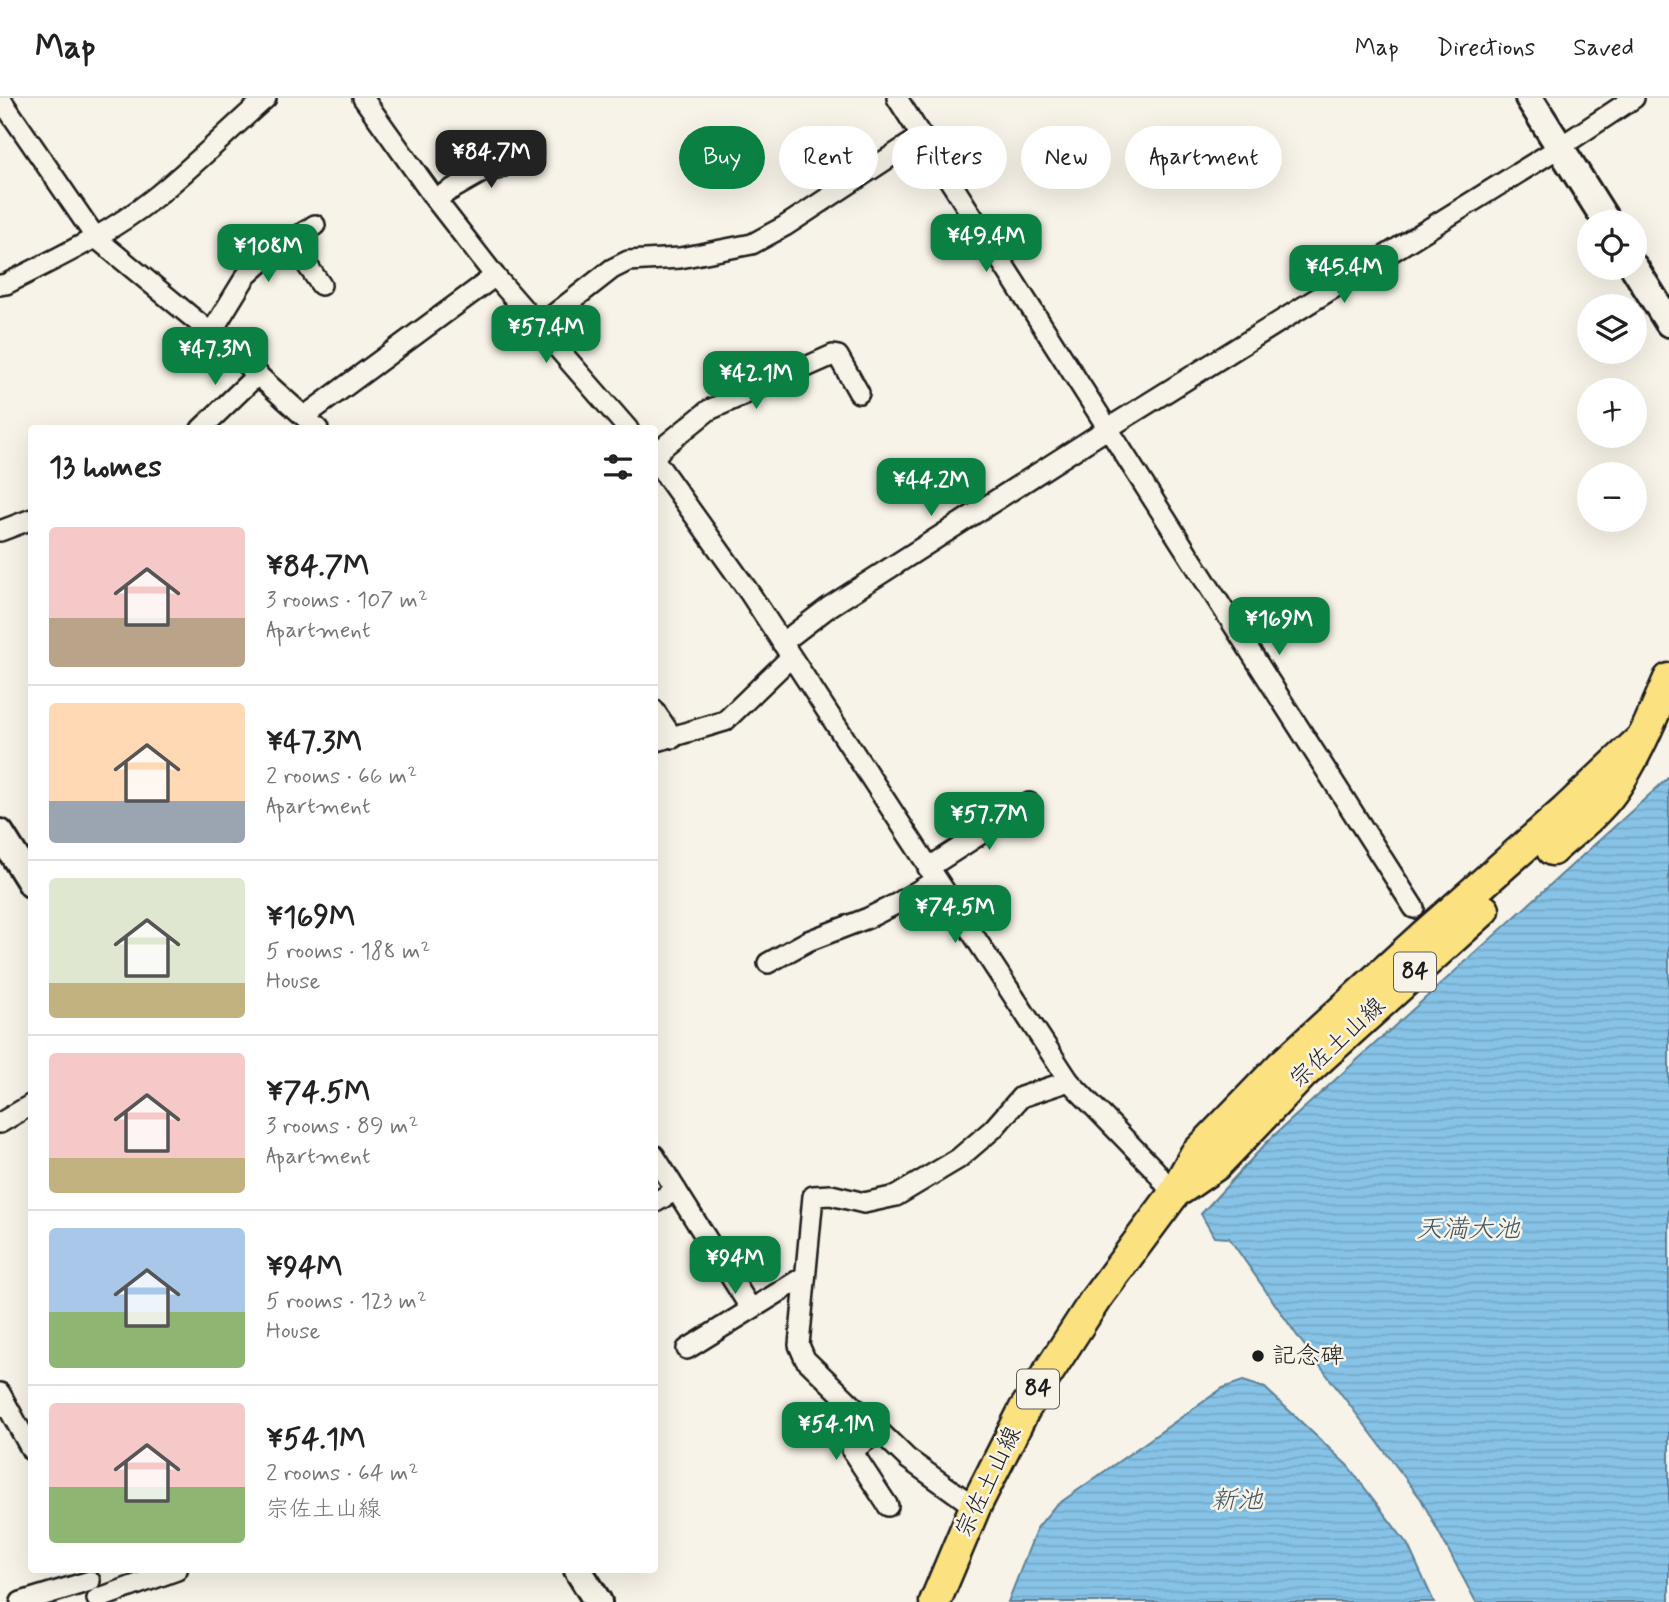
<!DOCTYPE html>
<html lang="en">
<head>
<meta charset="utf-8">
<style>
	body { margin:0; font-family:Mynerve,"Klee One",sans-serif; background:#f6f6f6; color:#222; height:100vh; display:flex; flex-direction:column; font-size:26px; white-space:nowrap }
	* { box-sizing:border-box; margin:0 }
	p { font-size:23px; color:#767676 }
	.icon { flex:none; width:38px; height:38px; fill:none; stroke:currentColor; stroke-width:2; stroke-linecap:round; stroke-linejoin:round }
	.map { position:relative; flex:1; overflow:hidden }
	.drawer { position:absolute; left:28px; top:327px; width:630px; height:1148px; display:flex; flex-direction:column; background:#fff; border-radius:7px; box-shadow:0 7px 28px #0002 }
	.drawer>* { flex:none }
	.guide { position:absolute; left:679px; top:28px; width:665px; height:63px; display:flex; gap:14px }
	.controls { position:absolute; left:1577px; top:112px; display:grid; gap:14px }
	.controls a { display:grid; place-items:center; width:70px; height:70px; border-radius:50%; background:#fff; box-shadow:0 7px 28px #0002; font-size:35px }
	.price { position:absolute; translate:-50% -60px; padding:0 16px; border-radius:14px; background:#0b8043; color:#fff; font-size:23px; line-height:46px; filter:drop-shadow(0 2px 4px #0008) }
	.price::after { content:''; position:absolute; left:50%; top:42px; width:21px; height:16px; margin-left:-10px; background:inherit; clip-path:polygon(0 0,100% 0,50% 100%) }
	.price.current { background:#222; color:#fff }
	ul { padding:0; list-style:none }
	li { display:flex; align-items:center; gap:21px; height:175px; padding:0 21px }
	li+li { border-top:2px solid #e0e0e0 }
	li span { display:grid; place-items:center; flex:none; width:196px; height:140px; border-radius:7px; color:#555 }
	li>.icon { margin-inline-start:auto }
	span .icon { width:84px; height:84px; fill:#fffc; stroke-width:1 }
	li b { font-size:30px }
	h2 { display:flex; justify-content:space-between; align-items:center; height:84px; padding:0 21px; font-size:30px }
	.tag { padding:0 24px; border-radius:32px; background:#fff; box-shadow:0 7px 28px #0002; font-size:24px; line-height:63px }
	.tag.current { background:#0b8043; color:#fff }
	header { display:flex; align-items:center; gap:42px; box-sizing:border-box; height:98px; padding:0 35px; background:#fff; border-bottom:2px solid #e0e0e0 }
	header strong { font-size:33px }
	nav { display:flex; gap:38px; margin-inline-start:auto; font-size:24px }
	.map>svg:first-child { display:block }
	.water { fill:url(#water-rules); stroke:#5c8096; stroke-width:2 }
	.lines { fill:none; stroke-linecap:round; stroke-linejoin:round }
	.street-casing { stroke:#1c1c1c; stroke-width:24 }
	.secondary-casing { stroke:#1c1c1c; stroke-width:32 }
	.primary-casing { stroke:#1c1c1c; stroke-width:35 }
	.street { stroke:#f7f3e8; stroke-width:19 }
	.secondary { stroke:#f7f3e8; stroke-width:26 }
	.primary { stroke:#fbe180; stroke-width:30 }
	.poi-dot { fill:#1c1c1c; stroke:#f7f3e8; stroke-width:2.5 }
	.labels { text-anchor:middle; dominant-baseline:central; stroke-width:5; stroke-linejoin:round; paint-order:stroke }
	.shield { fill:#f7f3e8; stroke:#5e5c59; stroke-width:2 }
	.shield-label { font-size:23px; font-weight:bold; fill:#1c1c1c }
	.street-label { font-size:24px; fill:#1c1c1c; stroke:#f7f3e8 }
	.poi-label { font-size:24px; fill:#1c1c1c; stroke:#f7f3e8; text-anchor:start }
	.water-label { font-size:26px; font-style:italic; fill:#415663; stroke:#f7f3e8 }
</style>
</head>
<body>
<header>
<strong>Map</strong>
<nav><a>Map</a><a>Directions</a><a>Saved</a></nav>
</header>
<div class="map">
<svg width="1669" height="1504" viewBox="0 0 1669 1504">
	<defs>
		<pattern id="water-rules" width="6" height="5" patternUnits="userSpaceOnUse" patternTransform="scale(1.75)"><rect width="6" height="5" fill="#87c3e7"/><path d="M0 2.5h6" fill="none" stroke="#74a7c6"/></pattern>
	</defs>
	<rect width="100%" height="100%" fill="#f7f3e8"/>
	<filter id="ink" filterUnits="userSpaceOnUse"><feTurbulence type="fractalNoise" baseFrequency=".0143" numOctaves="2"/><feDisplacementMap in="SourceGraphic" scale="14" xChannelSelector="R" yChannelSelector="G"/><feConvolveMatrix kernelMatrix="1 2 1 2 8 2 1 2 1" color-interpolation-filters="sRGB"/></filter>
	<g filter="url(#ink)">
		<g class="water">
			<path d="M1669,679v825h-193l-55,-103 -123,-162 -69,-99 -15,-1 -13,-23 69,-75z"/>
			<path d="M1243,1283l22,7 83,78 60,79 26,57h-426l29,-74 17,-21 169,-119z"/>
		</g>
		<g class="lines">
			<defs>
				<g id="street">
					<path d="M0,0l96,140 115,95 107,96"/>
					<path d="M363,0l72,101 60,77 133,153"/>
					<path d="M897,0l517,810"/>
					<path d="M435,101l49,-28 13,-2 35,-16"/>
					<path d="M291,144l30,43"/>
					<path d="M0,187l6,-1c51,-26 103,-50 148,-86 39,-31 74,-67 112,-100"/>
					<path d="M539,228l73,-57 16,-8 52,-3 72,-14 33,-18 137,-90"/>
					<path d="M211,235l35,-57 20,-18 49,-33"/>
					<path d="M305,318l190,-140"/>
					<path d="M201,331l57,-55"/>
					<path d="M654,360l8,-10 47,-38 124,-55 5,1 21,37"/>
					<path d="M654,361l95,133 320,489 86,89 18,25"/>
					<path d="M0,433l32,-12"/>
					<path d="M782,545l47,-36 278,-178 453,-282 74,-49"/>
					<path d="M654,612l19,28"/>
					<path d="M654,644l71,-21 65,-63"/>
					<path d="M928,770l101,-65"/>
					<path d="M768,865l40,-22 60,-23 30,-15 38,-23"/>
					<path d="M0,1025l32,-19"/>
					<path d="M654,1057l97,154"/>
					<path d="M654,1105l22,-13"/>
					<path d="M687,1251l118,-73"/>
					<path d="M0,1295l32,58"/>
					<path d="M879,1333l-27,20 36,55"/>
					<path d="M975,1409l-67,-48 -103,-100 -6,-14 14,-149 18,-1 33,8 32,-7 62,-37 35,-30 28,-32 48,-16"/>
					<path d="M97,1501l80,-29"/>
					<path d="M21,1504l69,-21"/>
				</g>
				<g id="secondary">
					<path d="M1529,0l78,124"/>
					<path d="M1634,169l35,56"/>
					<path d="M0,735l32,51"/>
					<path d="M578,1472l20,32"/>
				</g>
				<g id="primary">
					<path d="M1552,752c20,-18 44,-36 60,-58 24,-34 40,-75 57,-113"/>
					<path d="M1181,1091l35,-24 87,-91 181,-164"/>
					<path d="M935,1504l40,-95 49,-97 71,-110 78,-105 22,-40 87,-90 140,-128 143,-126 77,-73"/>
				</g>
			</defs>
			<use href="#street" class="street-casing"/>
			<use href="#secondary" class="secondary-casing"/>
			<use href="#primary" class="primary-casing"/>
			<use href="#street" class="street"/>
			<use href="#secondary" class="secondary"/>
			<use href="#primary" class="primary"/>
		</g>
	</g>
	<circle class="poi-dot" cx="1258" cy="1258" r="7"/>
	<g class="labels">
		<g class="shield">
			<rect x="1394" y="854.5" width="42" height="39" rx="5"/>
			<rect x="1017" y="1271.5" width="42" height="39" rx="5"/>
		</g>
		<g class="shield-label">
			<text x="1415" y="874">84</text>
			<text x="1038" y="1291">84</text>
		</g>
		<g class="street-label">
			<text transform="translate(1338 945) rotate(-43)">宗佐土山線</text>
			<text transform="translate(989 1384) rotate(-64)">宗佐土山線</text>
		</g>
		<g class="poi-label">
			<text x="1272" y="1258">記念碑</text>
		</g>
		<g class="water-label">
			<text x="1468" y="1132">天満大池</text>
			<text x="1237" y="1403">新池</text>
		</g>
	</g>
</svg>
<div class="controls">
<a><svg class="icon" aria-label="locate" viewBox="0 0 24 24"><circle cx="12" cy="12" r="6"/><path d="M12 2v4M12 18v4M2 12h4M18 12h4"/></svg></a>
<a><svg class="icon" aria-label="layers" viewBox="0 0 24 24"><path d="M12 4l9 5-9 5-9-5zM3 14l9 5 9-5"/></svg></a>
<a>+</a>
<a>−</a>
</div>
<b class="price current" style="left:491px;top:92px">¥84.7M</b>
<b class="price" style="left:986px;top:176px">¥49.4M</b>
<b class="price" style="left:268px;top:186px">¥108M</b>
<b class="price" style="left:1344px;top:207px">¥45.4M</b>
<b class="price" style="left:546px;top:267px">¥57.4M</b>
<b class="price" style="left:215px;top:289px">¥47.3M</b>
<b class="price" style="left:756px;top:313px">¥42.1M</b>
<b class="price" style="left:931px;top:420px">¥44.2M</b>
<b class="price" style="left:1279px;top:559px">¥169M</b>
<b class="price" style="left:989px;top:754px">¥57.7M</b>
<b class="price" style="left:955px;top:847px">¥74.5M</b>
<b class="price" style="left:735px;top:1198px">¥94M</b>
<b class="price" style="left:836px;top:1364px">¥54.1M</b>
<div class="guide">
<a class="tag current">Buy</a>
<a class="tag">Rent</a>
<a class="tag">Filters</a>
<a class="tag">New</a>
<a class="tag">Apartment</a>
</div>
<section class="drawer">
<h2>13 homes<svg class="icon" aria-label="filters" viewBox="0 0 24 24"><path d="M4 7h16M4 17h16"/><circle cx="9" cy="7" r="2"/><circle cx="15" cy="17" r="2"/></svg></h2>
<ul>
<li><span style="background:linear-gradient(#f6c9c9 65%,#b9a48a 0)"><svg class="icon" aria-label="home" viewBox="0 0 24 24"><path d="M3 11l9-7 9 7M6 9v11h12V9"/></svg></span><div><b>¥84.7M</b><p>3 rooms · 107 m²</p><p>Apartment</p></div></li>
<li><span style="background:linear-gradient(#ffd9b3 70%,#9aa5b1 0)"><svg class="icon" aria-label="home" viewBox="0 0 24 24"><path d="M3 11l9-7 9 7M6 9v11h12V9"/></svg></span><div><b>¥47.3M</b><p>2 rooms · 66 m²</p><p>Apartment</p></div></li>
<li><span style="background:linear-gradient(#dfe7d0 75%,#c2b280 0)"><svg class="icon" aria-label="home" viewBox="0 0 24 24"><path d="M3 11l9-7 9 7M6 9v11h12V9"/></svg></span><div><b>¥169M</b><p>5 rooms · 188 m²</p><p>House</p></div></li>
<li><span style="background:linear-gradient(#f6c9c9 75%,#c2b280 0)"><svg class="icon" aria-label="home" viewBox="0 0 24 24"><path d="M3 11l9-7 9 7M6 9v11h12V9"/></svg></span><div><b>¥74.5M</b><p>3 rooms · 89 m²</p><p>Apartment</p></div></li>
<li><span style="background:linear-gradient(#a9c7e8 60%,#8fb573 0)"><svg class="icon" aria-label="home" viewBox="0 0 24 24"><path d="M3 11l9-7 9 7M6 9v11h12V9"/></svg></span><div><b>¥94M</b><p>5 rooms · 123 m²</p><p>House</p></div></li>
<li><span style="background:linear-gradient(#f6c9c9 60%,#8fb573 0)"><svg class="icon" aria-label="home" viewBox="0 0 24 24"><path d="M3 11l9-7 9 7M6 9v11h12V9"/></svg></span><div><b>¥54.1M</b><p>2 rooms · 64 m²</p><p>宗佐土山線</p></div></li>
</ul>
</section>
</div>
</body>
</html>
